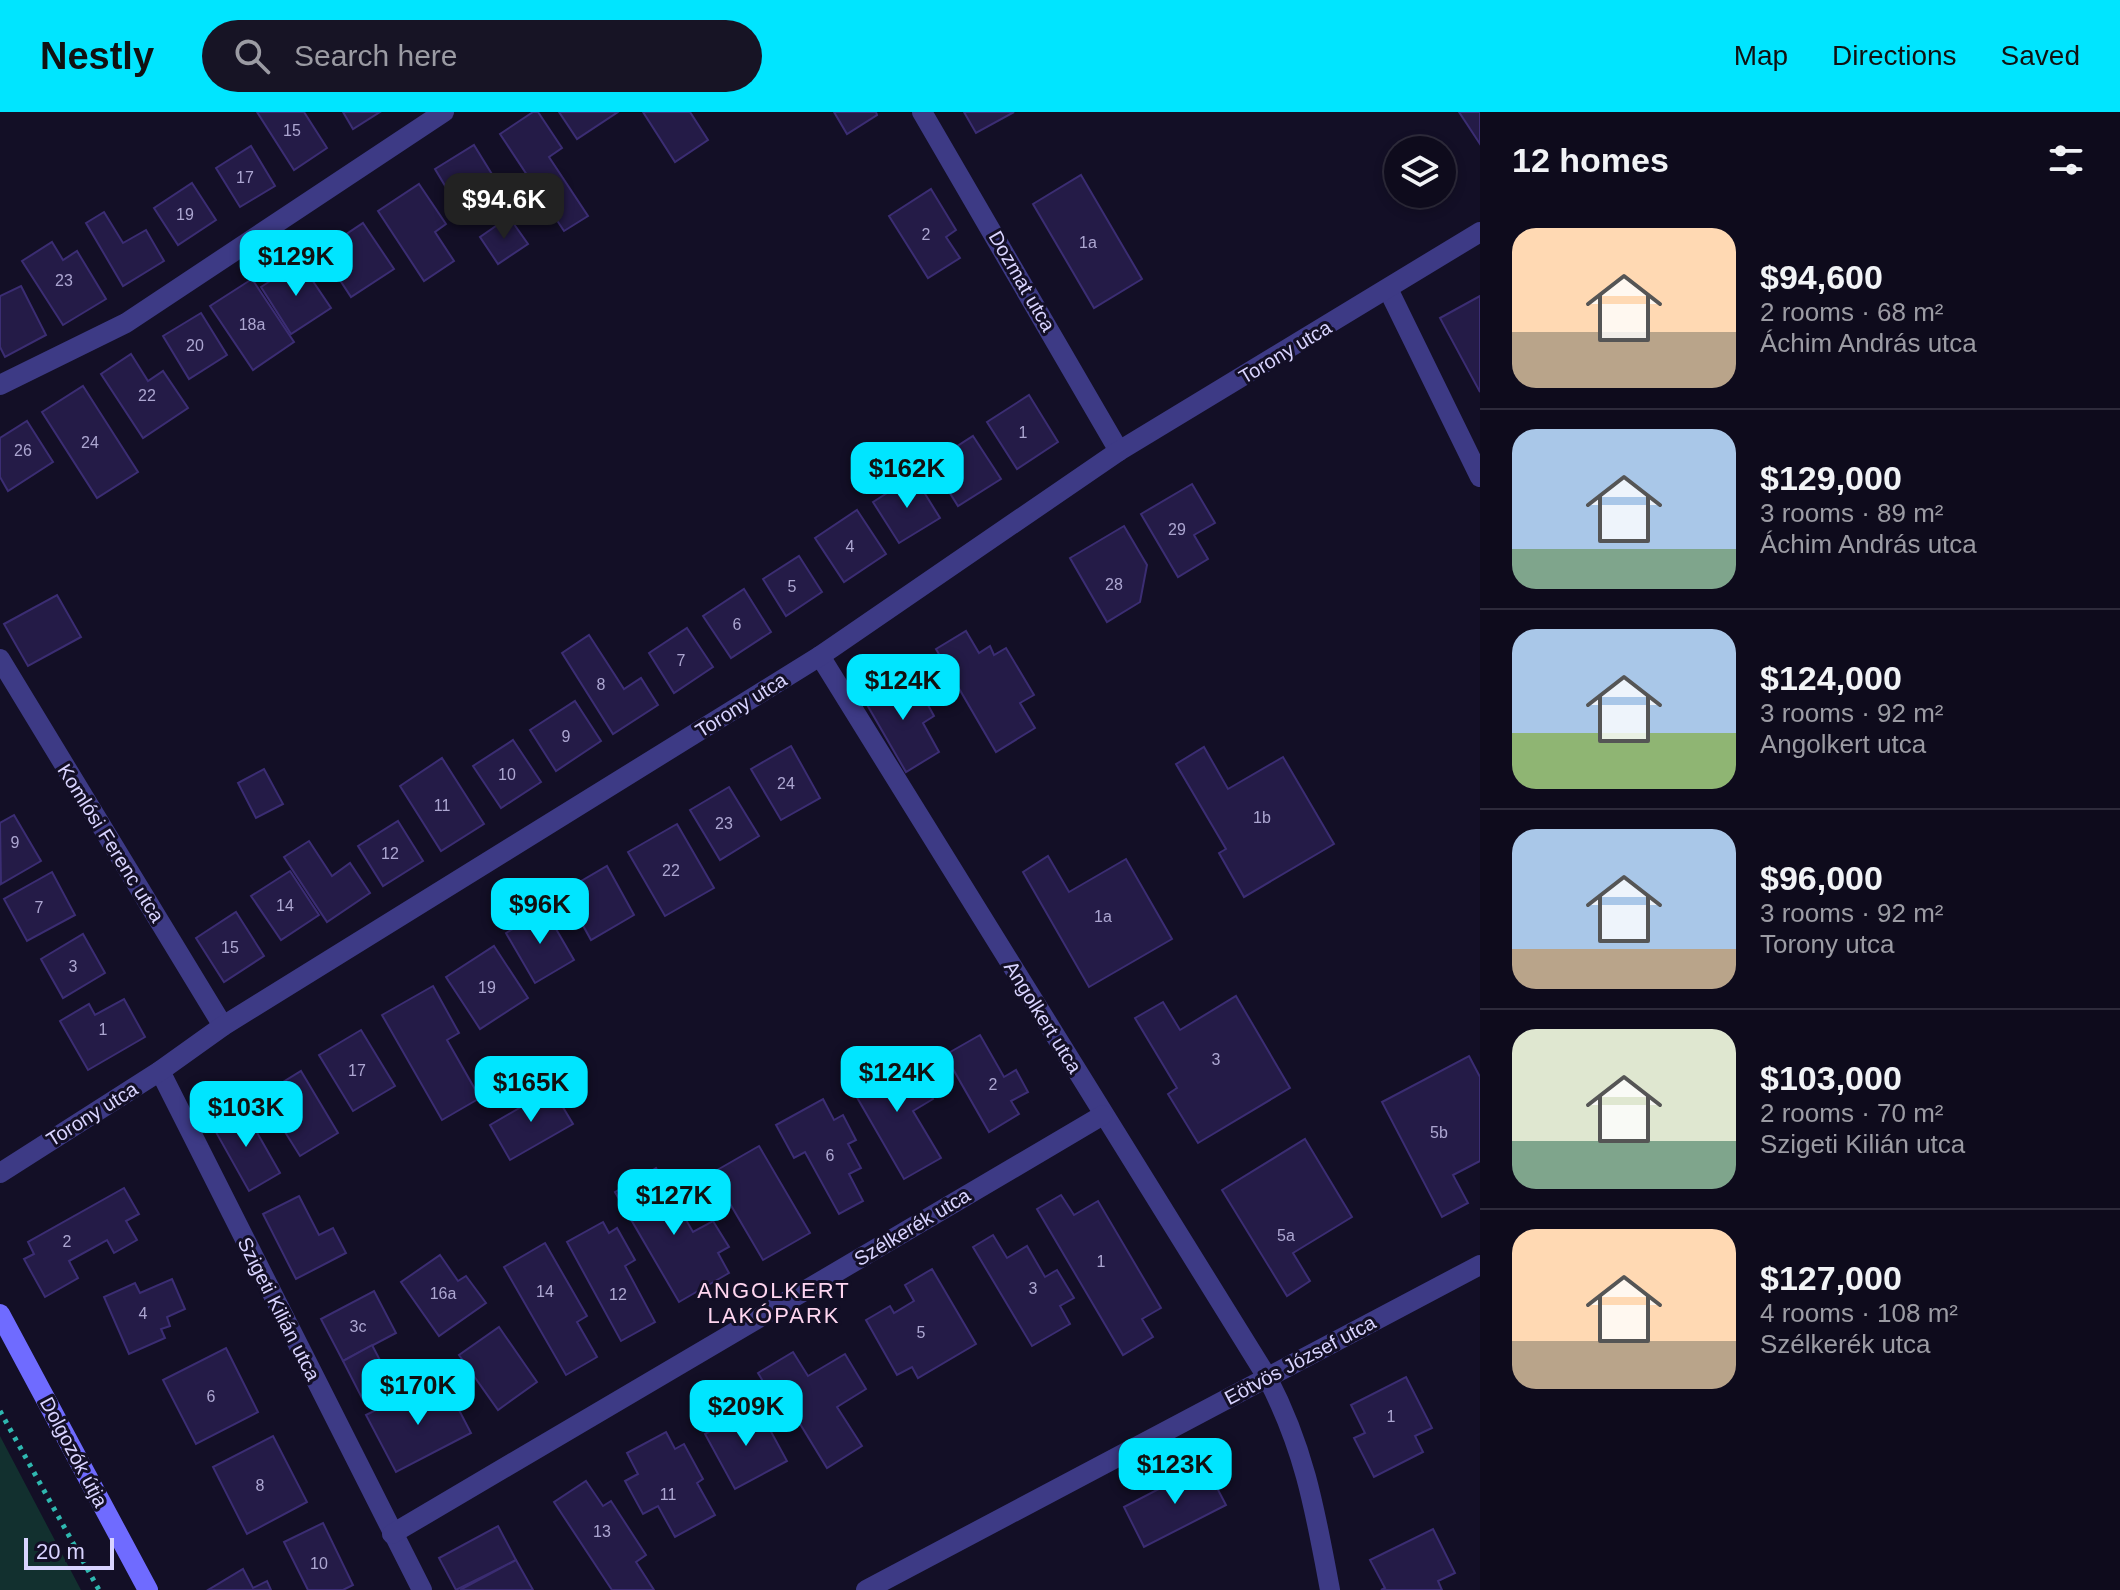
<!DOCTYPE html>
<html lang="en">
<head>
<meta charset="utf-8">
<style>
	body { margin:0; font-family:Helvetica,sans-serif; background:#171425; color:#f1f3f6; height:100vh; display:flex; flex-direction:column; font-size:30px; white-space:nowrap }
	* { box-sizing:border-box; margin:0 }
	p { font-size:26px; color:#9b9ba3 }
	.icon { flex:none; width:44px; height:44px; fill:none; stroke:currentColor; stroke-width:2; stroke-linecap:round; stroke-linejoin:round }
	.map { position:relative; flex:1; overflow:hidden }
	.side { display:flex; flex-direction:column; background:#0e0b1c; width:640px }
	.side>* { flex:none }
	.tools { position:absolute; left:1384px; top:24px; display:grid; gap:16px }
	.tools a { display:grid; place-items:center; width:72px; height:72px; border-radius:50%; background:#0e0b1c; box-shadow:0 4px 12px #0003,0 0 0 2px #2e2b3b; font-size:40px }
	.scale { position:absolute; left:24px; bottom:20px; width:90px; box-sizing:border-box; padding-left:8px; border:4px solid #d9d4ff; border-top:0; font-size:22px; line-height:28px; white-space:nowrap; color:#d9d4ff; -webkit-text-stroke:6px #130f26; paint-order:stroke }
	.price { position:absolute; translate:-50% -68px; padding:0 18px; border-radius:16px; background:#00e5ff; color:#111; font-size:26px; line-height:52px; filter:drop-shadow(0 2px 4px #0008) }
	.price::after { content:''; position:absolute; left:50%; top:48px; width:24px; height:18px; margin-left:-12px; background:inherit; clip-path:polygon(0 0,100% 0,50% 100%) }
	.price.current { background:#222; color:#fff }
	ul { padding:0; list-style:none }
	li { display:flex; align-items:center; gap:24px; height:200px; padding:0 32px }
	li+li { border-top:2px solid #2e2b3b }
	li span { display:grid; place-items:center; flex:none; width:224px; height:160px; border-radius:24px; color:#555 }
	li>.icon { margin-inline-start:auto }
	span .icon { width:96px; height:96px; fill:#fffc; stroke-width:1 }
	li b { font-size:34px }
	h2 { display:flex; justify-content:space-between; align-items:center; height:96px; padding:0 32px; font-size:34px }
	header { display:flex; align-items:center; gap:48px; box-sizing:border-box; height:112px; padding:0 40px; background:#00e5ff; color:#111 }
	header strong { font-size:38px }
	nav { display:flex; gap:44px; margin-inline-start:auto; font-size:28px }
	.search { width:560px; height:72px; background:#171425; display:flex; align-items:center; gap:20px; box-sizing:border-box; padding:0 28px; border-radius:44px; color:#9b9ba3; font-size:30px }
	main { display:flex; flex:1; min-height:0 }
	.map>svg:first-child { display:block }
	.green { fill:#12302f }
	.building { fill:#241b47; stroke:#3b2d73; stroke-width:2 }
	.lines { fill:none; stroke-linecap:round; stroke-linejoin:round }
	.path { stroke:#2fb8b0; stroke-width:5; stroke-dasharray:4 6; stroke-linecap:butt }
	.minor { stroke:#3d3a85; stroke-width:20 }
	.secondary { stroke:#6f6bff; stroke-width:20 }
	.labels { text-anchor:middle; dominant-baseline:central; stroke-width:6; stroke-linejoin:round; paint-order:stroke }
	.number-label { font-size:16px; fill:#aca6d1 }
	.street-label { font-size:20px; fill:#d9d4ff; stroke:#130f26 }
	.neighbourhood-label { font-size:22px; letter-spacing:2px; fill:#ffd6f0; stroke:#130f26 }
</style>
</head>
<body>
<header>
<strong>Nestly</strong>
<div class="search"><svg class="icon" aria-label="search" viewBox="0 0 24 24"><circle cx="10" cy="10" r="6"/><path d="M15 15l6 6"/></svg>Search here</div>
<nav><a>Map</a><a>Directions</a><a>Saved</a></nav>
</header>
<main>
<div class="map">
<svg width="1480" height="1478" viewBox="0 0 1480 1478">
	<rect width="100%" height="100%" fill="#130f26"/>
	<path class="green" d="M0,1324l81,154h-81z"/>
	<g class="building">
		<path d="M257,0h47l23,36 -33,22z"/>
		<path d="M343,0h37l-27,17z"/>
		<path d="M533,0h5l24,36 -13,9 39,59 -24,15 -64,-97z"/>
		<path d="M559,0h59l-41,27z"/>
		<path d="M643,0h47l18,28 -33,22z"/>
		<path d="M834,0h42l1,3 -30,19z"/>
		<path d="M964,0h50l-38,21z"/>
		<path d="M1459,0h21v32z"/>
		<path d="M474,33l24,39 -39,25 -24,-40z"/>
		<path d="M251,34l24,40 -35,21 -24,-39z"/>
		<path d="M1081,63l61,104 -48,29 -61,-104z"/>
		<path d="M192,71l24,37 -38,25 -24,-37z"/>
		<path d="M419,72l27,40 -11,8 19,29 -30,20 -46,-70z"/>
		<path d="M931,77l25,41 -10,7 14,21 -32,20 -39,-62z"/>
		<path d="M104,100l19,31 23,-13 18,31 -41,25 -37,-63z"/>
		<path d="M509,105l19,27 -30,20 -18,-27z"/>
		<path d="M363,111l31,46 -43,28 -30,-46z"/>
		<path d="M52,130l11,18 14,-9 29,48 -43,26 -41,-64z"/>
		<path d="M300,150l31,46 -40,26 -30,-47z"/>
		<path d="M252,167l42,63 -41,28 -43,-64z"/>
		<path d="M21,174l25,49 -41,22 -5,-10v-51z"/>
		<path d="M1480,184v96l-40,-74z"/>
		<path d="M201,201l26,42 -38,24 -26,-43z"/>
		<path d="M131,242l17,27 15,-10 25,37 -45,30 -42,-64z"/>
		<path d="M83,274l55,86 -41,26 -55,-86z"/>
		<path d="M1029,283l29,47 -41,27 -30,-47z"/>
		<path d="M27,309l26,41 -45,29 -8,-14v-39z"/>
		<path d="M973,324l28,43 -43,27 -27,-43z"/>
		<path d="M914,364l26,42 -41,25 -26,-41z"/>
		<path d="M1192,372l23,39 -21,12 14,24 -30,18 -37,-63z"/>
		<path d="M857,398l29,44 -42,28 -29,-44z"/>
		<path d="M1124,414l23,39 -7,37 -33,20 -37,-64z"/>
		<path d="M799,444l23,36 -36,24 -23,-37z"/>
		<path d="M744,477l27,43 -40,26 -28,-42z"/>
		<path d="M57,483l24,42 -53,29 -24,-42z"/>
		<path d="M687,516l26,39 -39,26 -25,-40z"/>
		<path d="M966,519l13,22 11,-7 4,9 12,-7 28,47 -14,8 15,25 -39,24 -60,-103z"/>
		<path d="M589,523l35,54 17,-11 17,27 -45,29 -51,-81z"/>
		<path d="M892,566l9,16 16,-9 17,31 -11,7 16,29 -33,20 -44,-76z"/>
		<path d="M575,589l26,40 -45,30 -26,-41z"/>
		<path d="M513,628l28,42 -40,26 -28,-42z"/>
		<path d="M791,634l29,52 -39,22 -30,-51z"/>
		<path d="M1204,635l24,42 55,-32 51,87 -90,53 -25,-44 7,-4 -50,-85z"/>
		<path d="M442,646l42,66 -43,27 -41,-65z"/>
		<path d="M264,657l19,35 -27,14 -18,-35z"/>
		<path d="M729,675l30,49 -39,24 -30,-50z"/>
		<path d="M14,703l27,46 -40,23 -1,-61z"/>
		<path d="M398,709l25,40 -40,25 -25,-40z"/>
		<path d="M677,712l37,64 -49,28 -37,-64z"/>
		<path d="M309,729l23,35 18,-13 20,30 -43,29 -43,-65z"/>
		<path d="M1048,744l21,36 57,-33 46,80 -83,48 -66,-115z"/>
		<path d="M607,754l27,49 -43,25 -27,-49z"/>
		<path d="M290,759l29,44 -38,25 -30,-44z"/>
		<path d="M52,760l23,43 -48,26 -23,-42z"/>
		<path d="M545,798l29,50 -39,23 -29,-50z"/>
		<path d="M236,800l28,44 -40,26 -28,-44z"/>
		<path d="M83,822l22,39 -42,25 -22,-39z"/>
		<path d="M494,834l34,52 -48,31 -34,-52z"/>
		<path d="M433,874l26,47 -12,7 33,58 -38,22 -60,-105z"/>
		<path d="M1236,884l54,92 -92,55 -30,-49 9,-6 -42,-70 28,-16 17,28z"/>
		<path d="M124,887l21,38 -57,33 -28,-49 29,-17 6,11z"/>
		<path d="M361,918l34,56 -42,25 -34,-56z"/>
		<path d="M980,923l24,42 12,-7 12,22 -17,9 8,13 -30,18 -44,-77z"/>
		<path d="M1469,944l11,21v84l-27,14 15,28 -26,14 -60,-115z"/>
		<path d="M882,948l8,15 21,-13 22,37 -20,12 28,47 -37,21 -57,-99z"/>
		<path d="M301,959l37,62 -38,23 -38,-61z"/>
		<path d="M552,977l21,35 -63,36 -20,-35z"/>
		<path d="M823,987l11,21 9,-5 13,25 -8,4 13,24 -12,6 14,27 -24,13 -34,-62 -11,6 -18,-33z"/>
		<path d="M243,996l37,65 -31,18 -37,-66z"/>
		<path d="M1305,1027l47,78 -59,36 17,28 -23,15 -65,-106z"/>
		<path d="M759,1034l51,87 -47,27 -51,-87z"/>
		<path d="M656,1056l37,64 20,-11 16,26 -11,6 11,20 -50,29 -64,-110z"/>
		<path d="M124,1076l15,26 -13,7 11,19 -23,13 -7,-13 -38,21 9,17 -33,19 -21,-38 10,-5 -6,-12z"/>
		<path d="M1061,1083l13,20 24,-14 63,107 -19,11 11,18 -30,18 -86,-146z"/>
		<path d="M299,1084l20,39 14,-7 13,25 -50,26 -33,-65z"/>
		<path d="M603,1110l6,11 8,-5 18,32 -10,6 30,56 -34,19 -54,-99z"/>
		<path d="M993,1123l14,23 20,-12 18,31 12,-7 17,28 -14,8 10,18 -38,22 -59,-99z"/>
		<path d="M545,1131l42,73 -10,6 20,35 -31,18 -62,-108z"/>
		<path d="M440,1143l18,26 8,-5 20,27 -47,33 -38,-54z"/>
		<path d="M932,1157l44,75 -58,34 -6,-11 -15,8 -31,-55 24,-14 4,7 20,-12 -9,-16z"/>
		<path d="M172,1167l13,30 -18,8 3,9 -9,3 4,9 -36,16 -25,-57 31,-14 5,10z"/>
		<path d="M374,1179l22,42 -53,28 -22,-42z"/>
		<path d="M499,1215l38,55 -39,28 -39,-55z"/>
		<path d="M372,1233l21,40 -30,15 -20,-39z"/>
		<path d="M226,1236l32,64 -62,32 -33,-64z"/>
		<path d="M793,1240l15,24 37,-22 21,35 -29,18 25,39 -35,22 -41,-67 -8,5 -20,-33z"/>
		<path d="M1406,1265l26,51 -17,8 8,16 -49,25 -20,-39 11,-5 -14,-28z"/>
		<path d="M446,1273l25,48 -75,39 -30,-57 37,-19 5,9z"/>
		<path d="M757,1294l30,55 -52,28 -30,-55z"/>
		<path d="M666,1320l9,17 9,-5 19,35 -6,4 18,32 -40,22 -17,-31 -15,8 -18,-33 13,-7 -11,-21z"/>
		<path d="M273,1324l34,66 -60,32 -34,-67z"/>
		<path d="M1205,1353l21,40 -82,42 -20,-40z"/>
		<path d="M586,1369l17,25 8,-5 35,54 -10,7 18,28h-42l-58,-88z"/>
		<path d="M323,1411l30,62 -10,5h-35l-24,-48z"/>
		<path d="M498,1414l18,34 -60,30 -17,-32z"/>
		<path d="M1433,1417l22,44 -17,8 4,9h-61l4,-2 -15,-28z"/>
		<path d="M516,1448l17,30h-73z"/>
		<path d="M243,1457l10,19 14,-7 4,9h-63z"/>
	</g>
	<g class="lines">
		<path class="path" d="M0,1299l99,179"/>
		<g class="minor">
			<path d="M922,0l197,339"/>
			<path d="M1388,177l92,188"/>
			<path d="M0,273l126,-62 318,-211"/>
			<path d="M820,544l447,721c38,73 48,133 63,213"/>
			<path d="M0,547l223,367"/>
			<path d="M160,959l262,519"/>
			<path d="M0,1061l160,-102 63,-45 597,-370 299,-205 361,-219"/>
			<path d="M392,1422l711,-419"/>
			<path d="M866,1478l614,-325"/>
		</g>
		<path class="secondary" d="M0,1202l148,276"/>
	</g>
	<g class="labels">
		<g class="number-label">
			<text x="292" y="18">15</text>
			<text x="245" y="65">17</text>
			<text x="185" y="102">19</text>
			<text x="926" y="122">2</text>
			<text x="1088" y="130">1a</text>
			<text x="64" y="168">23</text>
			<text x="252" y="212">18a</text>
			<text x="195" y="233">20</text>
			<text x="147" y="283">22</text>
			<text x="1023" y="320">1</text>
			<text x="90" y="330">24</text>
			<text x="23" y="338">26</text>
			<text x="1177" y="417">29</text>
			<text x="850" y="434">4</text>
			<text x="1114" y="472">28</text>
			<text x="792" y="474">5</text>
			<text x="737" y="512">6</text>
			<text x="681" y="548">7</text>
			<text x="601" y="572">8</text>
			<text x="566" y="624">9</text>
			<text x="507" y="662">10</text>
			<text x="786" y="671">24</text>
			<text x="442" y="693">11</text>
			<text x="1262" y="705">1b</text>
			<text x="724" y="711">23</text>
			<text x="15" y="730">9</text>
			<text x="390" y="741">12</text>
			<text x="671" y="758">22</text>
			<text x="285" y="793">14</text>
			<text x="39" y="795">7</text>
			<text x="1103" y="804">1a</text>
			<text x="230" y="835">15</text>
			<text x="73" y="854">3</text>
			<text x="487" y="875">19</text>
			<text x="103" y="917">1</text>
			<text x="1216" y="947">3</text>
			<text x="357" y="958">17</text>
			<text x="993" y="972">2</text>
			<text x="1439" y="1020">5b</text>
			<text x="830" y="1043">6</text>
			<text x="1286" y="1123">5a</text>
			<text x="67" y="1129">2</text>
			<text x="1101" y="1149">1</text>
			<text x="1033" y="1176">3</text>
			<text x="545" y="1179">14</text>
			<text x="443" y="1181">16a</text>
			<text x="618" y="1182">12</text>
			<text x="143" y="1201">4</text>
			<text x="358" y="1214">3c</text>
			<text x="921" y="1220">5</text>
			<text x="211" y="1284">6</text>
			<text x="1391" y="1304">1</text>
			<text x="260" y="1373">8</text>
			<text x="668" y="1382">11</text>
			<text x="602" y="1419">13</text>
			<text x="319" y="1451">10</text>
		</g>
		<g class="street-label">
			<text transform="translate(1022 169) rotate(60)">Dozmat utca</text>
			<text transform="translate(1285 240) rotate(-31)">Torony utca</text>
			<text transform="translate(741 593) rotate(-32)">Torony utca</text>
			<text transform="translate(111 731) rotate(58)">Komlósi Ferenc utca</text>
			<text transform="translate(1043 905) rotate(58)">Angolkert utca</text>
			<text transform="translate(92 1002) rotate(-32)">Torony utca</text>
			<text transform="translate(912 1115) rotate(-31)">Szélkerék utca</text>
			<text transform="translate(279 1197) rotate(63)">Szigeti Kilián utca</text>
			<text transform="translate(1300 1248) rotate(-28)">Eötvös József utca</text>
			<text transform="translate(74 1340) rotate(62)">Dolgozók útja</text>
		</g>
		<g class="neighbourhood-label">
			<text x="774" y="1178">ANGOLKERT<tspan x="774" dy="25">LAKÓPARK</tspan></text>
		</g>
	</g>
</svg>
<div class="tools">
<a><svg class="icon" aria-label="layers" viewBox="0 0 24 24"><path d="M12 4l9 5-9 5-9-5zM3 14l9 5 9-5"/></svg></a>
</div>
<div class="scale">20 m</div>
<b class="price current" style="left:504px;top:129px">$94.6K</b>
<b class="price" style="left:296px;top:186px">$129K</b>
<b class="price" style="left:907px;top:398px">$162K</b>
<b class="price" style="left:903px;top:610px">$124K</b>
<b class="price" style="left:540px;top:834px">$96K</b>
<b class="price" style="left:897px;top:1002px">$124K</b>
<b class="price" style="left:531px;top:1012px">$165K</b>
<b class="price" style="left:246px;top:1037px">$103K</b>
<b class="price" style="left:674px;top:1125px">$127K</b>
<b class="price" style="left:418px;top:1315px">$170K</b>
<b class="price" style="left:746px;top:1336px">$209K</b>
<b class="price" style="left:1175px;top:1394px">$123K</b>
</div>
<section class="side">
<h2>12 homes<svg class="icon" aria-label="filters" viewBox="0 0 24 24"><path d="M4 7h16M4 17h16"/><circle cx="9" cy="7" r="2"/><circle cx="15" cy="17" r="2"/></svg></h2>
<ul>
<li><span style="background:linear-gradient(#ffd9b3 65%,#b9a48a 0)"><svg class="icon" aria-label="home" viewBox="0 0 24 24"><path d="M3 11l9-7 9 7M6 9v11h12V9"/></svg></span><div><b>$94,600</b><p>2 rooms · 68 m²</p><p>Áchim András utca</p></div></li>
<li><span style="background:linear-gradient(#a9c7e8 75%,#7fa58c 0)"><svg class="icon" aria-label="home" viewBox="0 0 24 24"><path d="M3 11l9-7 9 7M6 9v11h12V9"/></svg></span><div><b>$129,000</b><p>3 rooms · 89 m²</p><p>Áchim András utca</p></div></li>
<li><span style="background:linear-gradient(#a9c7e8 65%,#8fb573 0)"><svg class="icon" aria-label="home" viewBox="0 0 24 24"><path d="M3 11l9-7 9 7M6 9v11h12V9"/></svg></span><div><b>$124,000</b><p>3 rooms · 92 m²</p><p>Angolkert utca</p></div></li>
<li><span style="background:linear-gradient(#a9c7e8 75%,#b9a48a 0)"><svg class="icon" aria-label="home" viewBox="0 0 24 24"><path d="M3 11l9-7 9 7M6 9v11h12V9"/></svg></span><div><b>$96,000</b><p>3 rooms · 92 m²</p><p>Torony utca</p></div></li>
<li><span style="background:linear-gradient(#dfe7d0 70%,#7fa58c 0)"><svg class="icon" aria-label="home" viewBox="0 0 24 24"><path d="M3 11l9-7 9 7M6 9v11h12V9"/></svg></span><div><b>$103,000</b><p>2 rooms · 70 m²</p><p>Szigeti Kilián utca</p></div></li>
<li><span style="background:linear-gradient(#ffd9b3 70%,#b9a48a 0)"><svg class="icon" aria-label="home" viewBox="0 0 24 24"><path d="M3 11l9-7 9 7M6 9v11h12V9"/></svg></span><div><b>$127,000</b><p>4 rooms · 108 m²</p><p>Szélkerék utca</p></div></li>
</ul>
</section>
</main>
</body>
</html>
